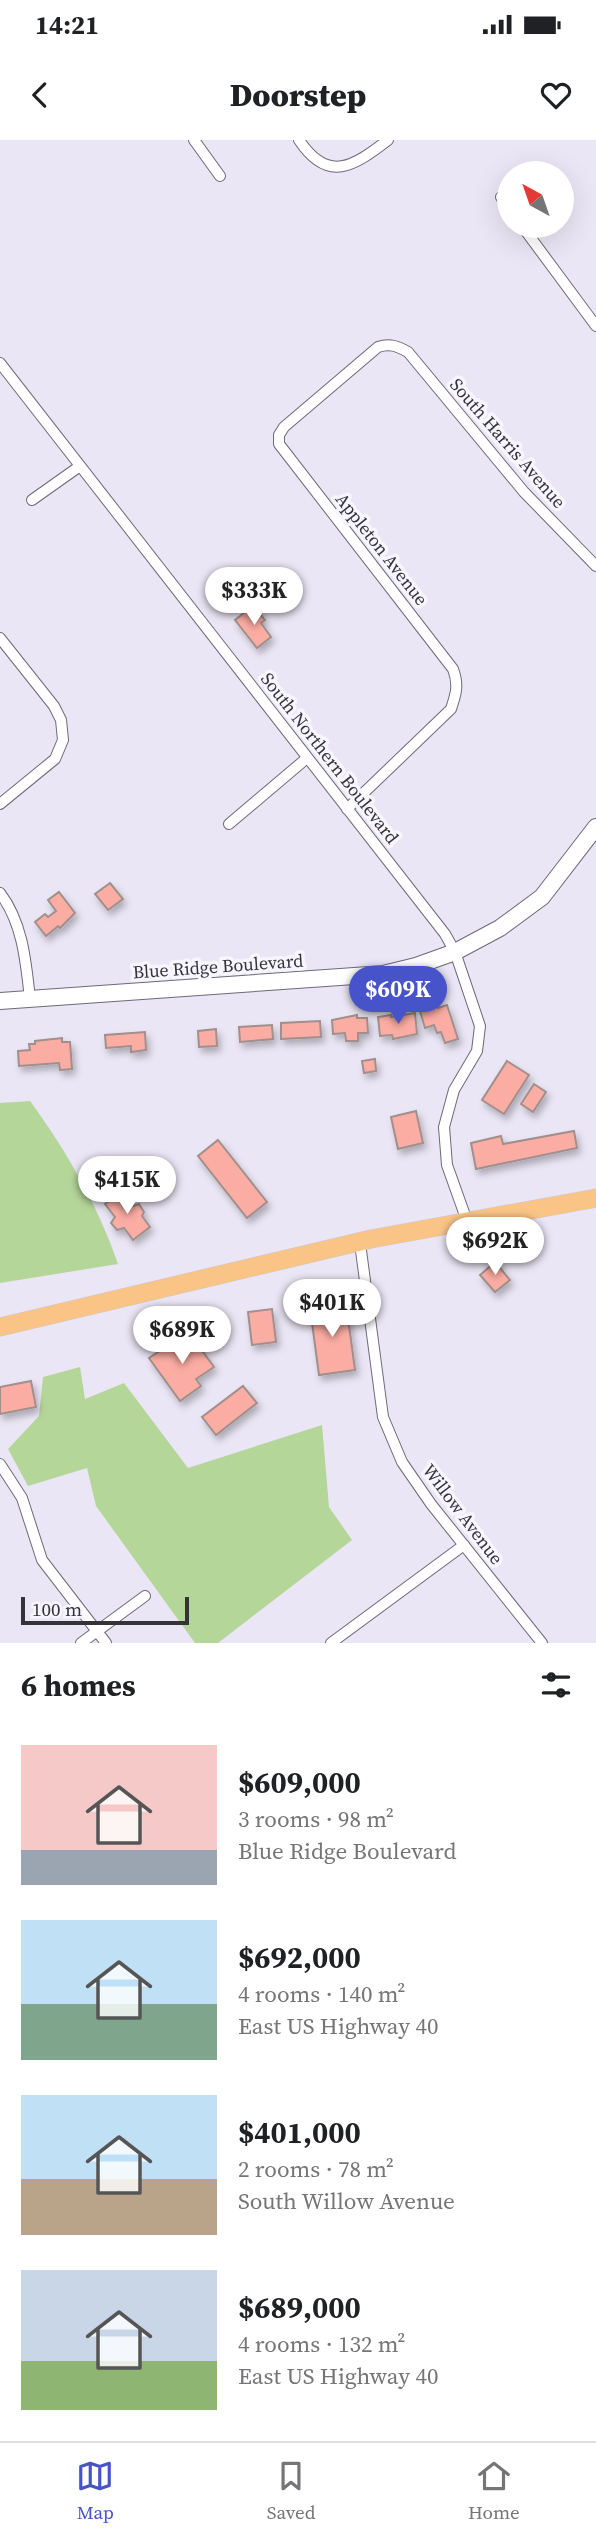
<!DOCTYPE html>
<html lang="en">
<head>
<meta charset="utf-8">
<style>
	body { margin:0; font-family:"Source Serif 4",serif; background:#f6f6f6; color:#202124; height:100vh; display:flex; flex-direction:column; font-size:26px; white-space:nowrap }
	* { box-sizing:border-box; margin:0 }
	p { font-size:23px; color:#757577 }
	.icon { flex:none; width:38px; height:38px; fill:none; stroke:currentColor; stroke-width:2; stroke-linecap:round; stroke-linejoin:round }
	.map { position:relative; height:1503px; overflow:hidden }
	.drawer { display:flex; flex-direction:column; background:#fff; flex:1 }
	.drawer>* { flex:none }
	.needle { width:46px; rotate:320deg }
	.buttons { position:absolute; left:497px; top:21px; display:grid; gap:14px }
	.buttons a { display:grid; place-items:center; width:77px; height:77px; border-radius:50%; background:#fff; box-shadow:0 7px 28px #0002; font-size:35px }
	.scale { position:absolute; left:21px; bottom:18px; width:168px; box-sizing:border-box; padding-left:7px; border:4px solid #353339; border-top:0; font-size:19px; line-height:24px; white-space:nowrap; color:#353339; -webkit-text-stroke:5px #f7f5fe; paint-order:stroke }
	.price { position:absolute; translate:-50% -60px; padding:0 16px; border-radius:24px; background:#fff; color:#222; font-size:23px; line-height:46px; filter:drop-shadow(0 2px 4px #0008) }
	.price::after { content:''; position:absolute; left:50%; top:42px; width:21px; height:16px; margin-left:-10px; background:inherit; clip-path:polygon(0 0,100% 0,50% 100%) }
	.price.current { background:#4753c8; color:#fff }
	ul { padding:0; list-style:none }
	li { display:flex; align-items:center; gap:21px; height:175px; padding:0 21px }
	li span { display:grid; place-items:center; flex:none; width:196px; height:140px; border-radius:0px; color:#555 }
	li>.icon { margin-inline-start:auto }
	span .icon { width:84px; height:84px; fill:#fffc; stroke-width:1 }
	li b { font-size:30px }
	h2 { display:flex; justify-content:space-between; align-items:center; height:84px; padding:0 21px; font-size:30px }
	.status { display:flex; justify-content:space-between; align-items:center; height:49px; padding:0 35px; background:#fff; direction:ltr }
	.status svg { height:19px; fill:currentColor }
	header { display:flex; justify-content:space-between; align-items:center; height:91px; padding:0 21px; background:#fff; font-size:32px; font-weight:800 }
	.menu { display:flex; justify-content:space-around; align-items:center; height:98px; border-top:2px solid #e0e0e0; background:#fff; font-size:19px; color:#757577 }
	.menu a { display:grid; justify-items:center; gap:4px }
	.menu .current { color:#4753c8 }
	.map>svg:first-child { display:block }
	.green { fill:#b5d699 }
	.building { fill:#fcada3; stroke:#a08f8c; stroke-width:2; filter:url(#shadow) }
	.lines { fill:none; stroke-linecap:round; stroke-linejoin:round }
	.street-casing { stroke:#6d6976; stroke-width:12 }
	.secondary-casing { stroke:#6d6976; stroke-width:18 }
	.primary-casing { stroke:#cacacc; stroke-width:19 }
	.street { stroke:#fff; stroke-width:10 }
	.secondary { stroke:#fff; stroke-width:16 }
	.primary { stroke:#f9c486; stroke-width:18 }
	.labels { text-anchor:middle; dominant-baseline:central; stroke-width:7; stroke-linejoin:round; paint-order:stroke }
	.street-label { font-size:18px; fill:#353339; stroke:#f7f5fe }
</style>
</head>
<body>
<div class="status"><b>14:21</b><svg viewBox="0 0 49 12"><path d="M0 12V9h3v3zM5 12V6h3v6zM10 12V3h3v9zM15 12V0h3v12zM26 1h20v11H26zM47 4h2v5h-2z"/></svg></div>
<header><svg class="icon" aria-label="back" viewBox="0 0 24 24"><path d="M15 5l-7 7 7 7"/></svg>Doorstep<svg class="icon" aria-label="heart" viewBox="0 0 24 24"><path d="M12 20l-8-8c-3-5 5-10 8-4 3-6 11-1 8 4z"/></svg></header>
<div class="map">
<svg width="596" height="1503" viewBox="0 0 596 1503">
	<defs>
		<filter id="shadow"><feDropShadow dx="3" dy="5" stdDeviation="3.5" flood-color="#0004"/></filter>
	</defs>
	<rect width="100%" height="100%" fill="#ebe6f5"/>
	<g class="green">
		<path d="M30,961c36,49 68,105 88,163l-118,19v-180z"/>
		<path d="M80,1227l5,32 39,-16 64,85 134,-43 7,82 23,33 -134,103h-23l-99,-137 -9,-38 -59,18 -20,-37 31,-33 4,-39z"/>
	</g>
	<g class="building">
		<path d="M255,468l10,12 -4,3 10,14 -14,11 -22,-28 14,-11 2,2z"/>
		<path d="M110,743l13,16 -15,11 -13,-16z"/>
		<path d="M59,752l16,21 -15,15 -2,-2 -12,10 -11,-14 10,-8 3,3 8,-6 -8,-11z"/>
		<path d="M437,865l1,3 9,-3 11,34 -13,4 -4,-11 -4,1 -3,-8 -9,3 -5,-17z"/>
		<path d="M415,873l2,21 -24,5 -1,-4 -12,1 -2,-19 13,-2v2z"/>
		<path d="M357,875v3h10l1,15h-10v8h-12l-1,-8 -12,1 -1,-14z"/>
		<path d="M320,881l1,16 -40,2v-16z"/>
		<path d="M272,885l1,14 -33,3 -1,-15z"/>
		<path d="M216,889l1,17 -18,1 -1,-16z"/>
		<path d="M145,892l1,18 -15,2v-6l-25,2 -1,-13z"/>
		<path d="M62,898v4h8l2,27 -12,1 -1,-7 -40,3 -1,-15 12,-1 -1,-6h6v-3z"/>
		<path d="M375,919l1,12 -12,2 -2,-12z"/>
		<path d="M507,921l22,14 -25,39 -22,-14z"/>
		<path d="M534,944l12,8 -13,20 -12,-8z"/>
		<path d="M416,971l7,32 -25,6 -7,-32z"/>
		<path d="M574,991l3,17 -101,21 -5,-26 30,-7 2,8z"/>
		<path d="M218,1000l49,62 -20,16 -49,-62z"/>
		<path d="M121,1051l12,15 6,-2 5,8 -2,4 8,11 -17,13 -9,-12 -7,2 -6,-7 4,-6 -10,-13z"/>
		<path d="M495,1122l15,18 -15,12 -15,-17z"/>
		<path d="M346,1163l9,67 -36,5 -9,-67z"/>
		<path d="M272,1169l4,33 -24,3 -4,-33z"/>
		<path d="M190,1194l24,33 -18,12 5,7 -21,15 -31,-43 23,-15 2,3z"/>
		<path d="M31,1241l5,26 -36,7v-27z"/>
		<path d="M243,1246l14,17 -41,32 -14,-18z"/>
	</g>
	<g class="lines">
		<defs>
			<g id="street">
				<path d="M194,0l26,36"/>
				<path d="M299,0c29,44 55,26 89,0"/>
				<path d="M501,57l8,12"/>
				<path d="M522,86l74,100"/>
				<path d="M0,223l445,571 10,18 25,74 -3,25 -23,39 -10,37 3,38 20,56"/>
				<path d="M32,360l48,-34"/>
				<path d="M0,498l54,68 7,14 2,20 -8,19 -55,45"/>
				<path d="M347,669l104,-100c5,-15 8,-24 2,-40l-174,-225v-9l5,-8 94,-80c12,-4 19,-1 30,5l116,140 72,74"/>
				<path d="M229,684l78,-66"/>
				<path d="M0,753c23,30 26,70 30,106"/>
				<path d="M360,1103l23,174 19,45 29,42 111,139"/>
				<path d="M0,1324l22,34 20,62 64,83"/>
				<path d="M81,1503l64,-47"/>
				<path d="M331,1503l133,-98"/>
			</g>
			<path id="secondary" d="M0,861l383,-27 33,-8 39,-14 45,-24 42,-31 54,-70"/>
			<path id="primary" d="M0,1187l371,-88 225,-41"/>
		</defs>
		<use href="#street" class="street-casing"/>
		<use href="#secondary" class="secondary-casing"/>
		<use href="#primary" class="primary-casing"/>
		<use href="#street" class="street"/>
		<use href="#secondary" class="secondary"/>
		<use href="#primary" class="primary"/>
	</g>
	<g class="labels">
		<g class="street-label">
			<text transform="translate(508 303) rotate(49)">South Harris Avenue</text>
			<text transform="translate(382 409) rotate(52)">Appleton Avenue</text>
			<text transform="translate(330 618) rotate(52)">South Northern Boulevard</text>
			<text transform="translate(218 826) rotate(-4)">Blue Ridge Boulevard</text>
			<text transform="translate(463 1374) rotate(53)">Willow Avenue</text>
		</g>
	</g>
</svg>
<div class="buttons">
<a><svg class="needle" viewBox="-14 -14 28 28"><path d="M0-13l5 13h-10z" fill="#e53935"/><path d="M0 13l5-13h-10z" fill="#757577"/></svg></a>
</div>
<div class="scale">100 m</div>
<b class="price" style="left:254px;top:487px">$333K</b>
<b class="price current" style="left:398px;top:886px">$609K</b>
<b class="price" style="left:127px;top:1076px">$415K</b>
<b class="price" style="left:495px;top:1137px">$692K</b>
<b class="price" style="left:332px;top:1199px">$401K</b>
<b class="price" style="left:182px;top:1226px">$689K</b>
</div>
<section class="drawer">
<h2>6 homes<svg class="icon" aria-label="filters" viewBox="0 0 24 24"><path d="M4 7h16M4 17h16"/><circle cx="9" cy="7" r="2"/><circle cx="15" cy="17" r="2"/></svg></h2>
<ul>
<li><span style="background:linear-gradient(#f6c9c9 75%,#9aa5b1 0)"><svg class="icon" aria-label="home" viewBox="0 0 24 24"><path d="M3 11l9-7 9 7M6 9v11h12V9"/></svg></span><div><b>$609,000</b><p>3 rooms · 98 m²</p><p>Blue Ridge Boulevard</p></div></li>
<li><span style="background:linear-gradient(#bfe0f5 60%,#7fa58c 0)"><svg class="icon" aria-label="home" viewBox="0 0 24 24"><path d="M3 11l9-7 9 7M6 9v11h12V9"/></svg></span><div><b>$692,000</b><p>4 rooms · 140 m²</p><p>East US Highway 40</p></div></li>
<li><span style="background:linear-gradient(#bfe0f5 60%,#b9a48a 0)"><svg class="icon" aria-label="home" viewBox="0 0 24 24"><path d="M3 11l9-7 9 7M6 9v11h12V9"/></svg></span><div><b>$401,000</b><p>2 rooms · 78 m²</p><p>South Willow Avenue</p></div></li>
<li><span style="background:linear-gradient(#c9d6e8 65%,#8fb573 0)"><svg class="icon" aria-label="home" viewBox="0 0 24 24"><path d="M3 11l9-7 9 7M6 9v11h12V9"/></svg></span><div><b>$689,000</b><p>4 rooms · 132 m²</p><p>East US Highway 40</p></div></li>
</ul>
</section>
<nav class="menu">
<a class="current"><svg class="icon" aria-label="map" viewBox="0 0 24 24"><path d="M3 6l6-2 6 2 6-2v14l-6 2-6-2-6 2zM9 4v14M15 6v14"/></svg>Map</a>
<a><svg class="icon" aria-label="saved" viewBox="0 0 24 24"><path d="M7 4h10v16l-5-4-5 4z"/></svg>Saved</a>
<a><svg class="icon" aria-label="home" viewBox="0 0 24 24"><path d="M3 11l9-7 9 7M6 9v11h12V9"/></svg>Home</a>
</nav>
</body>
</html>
